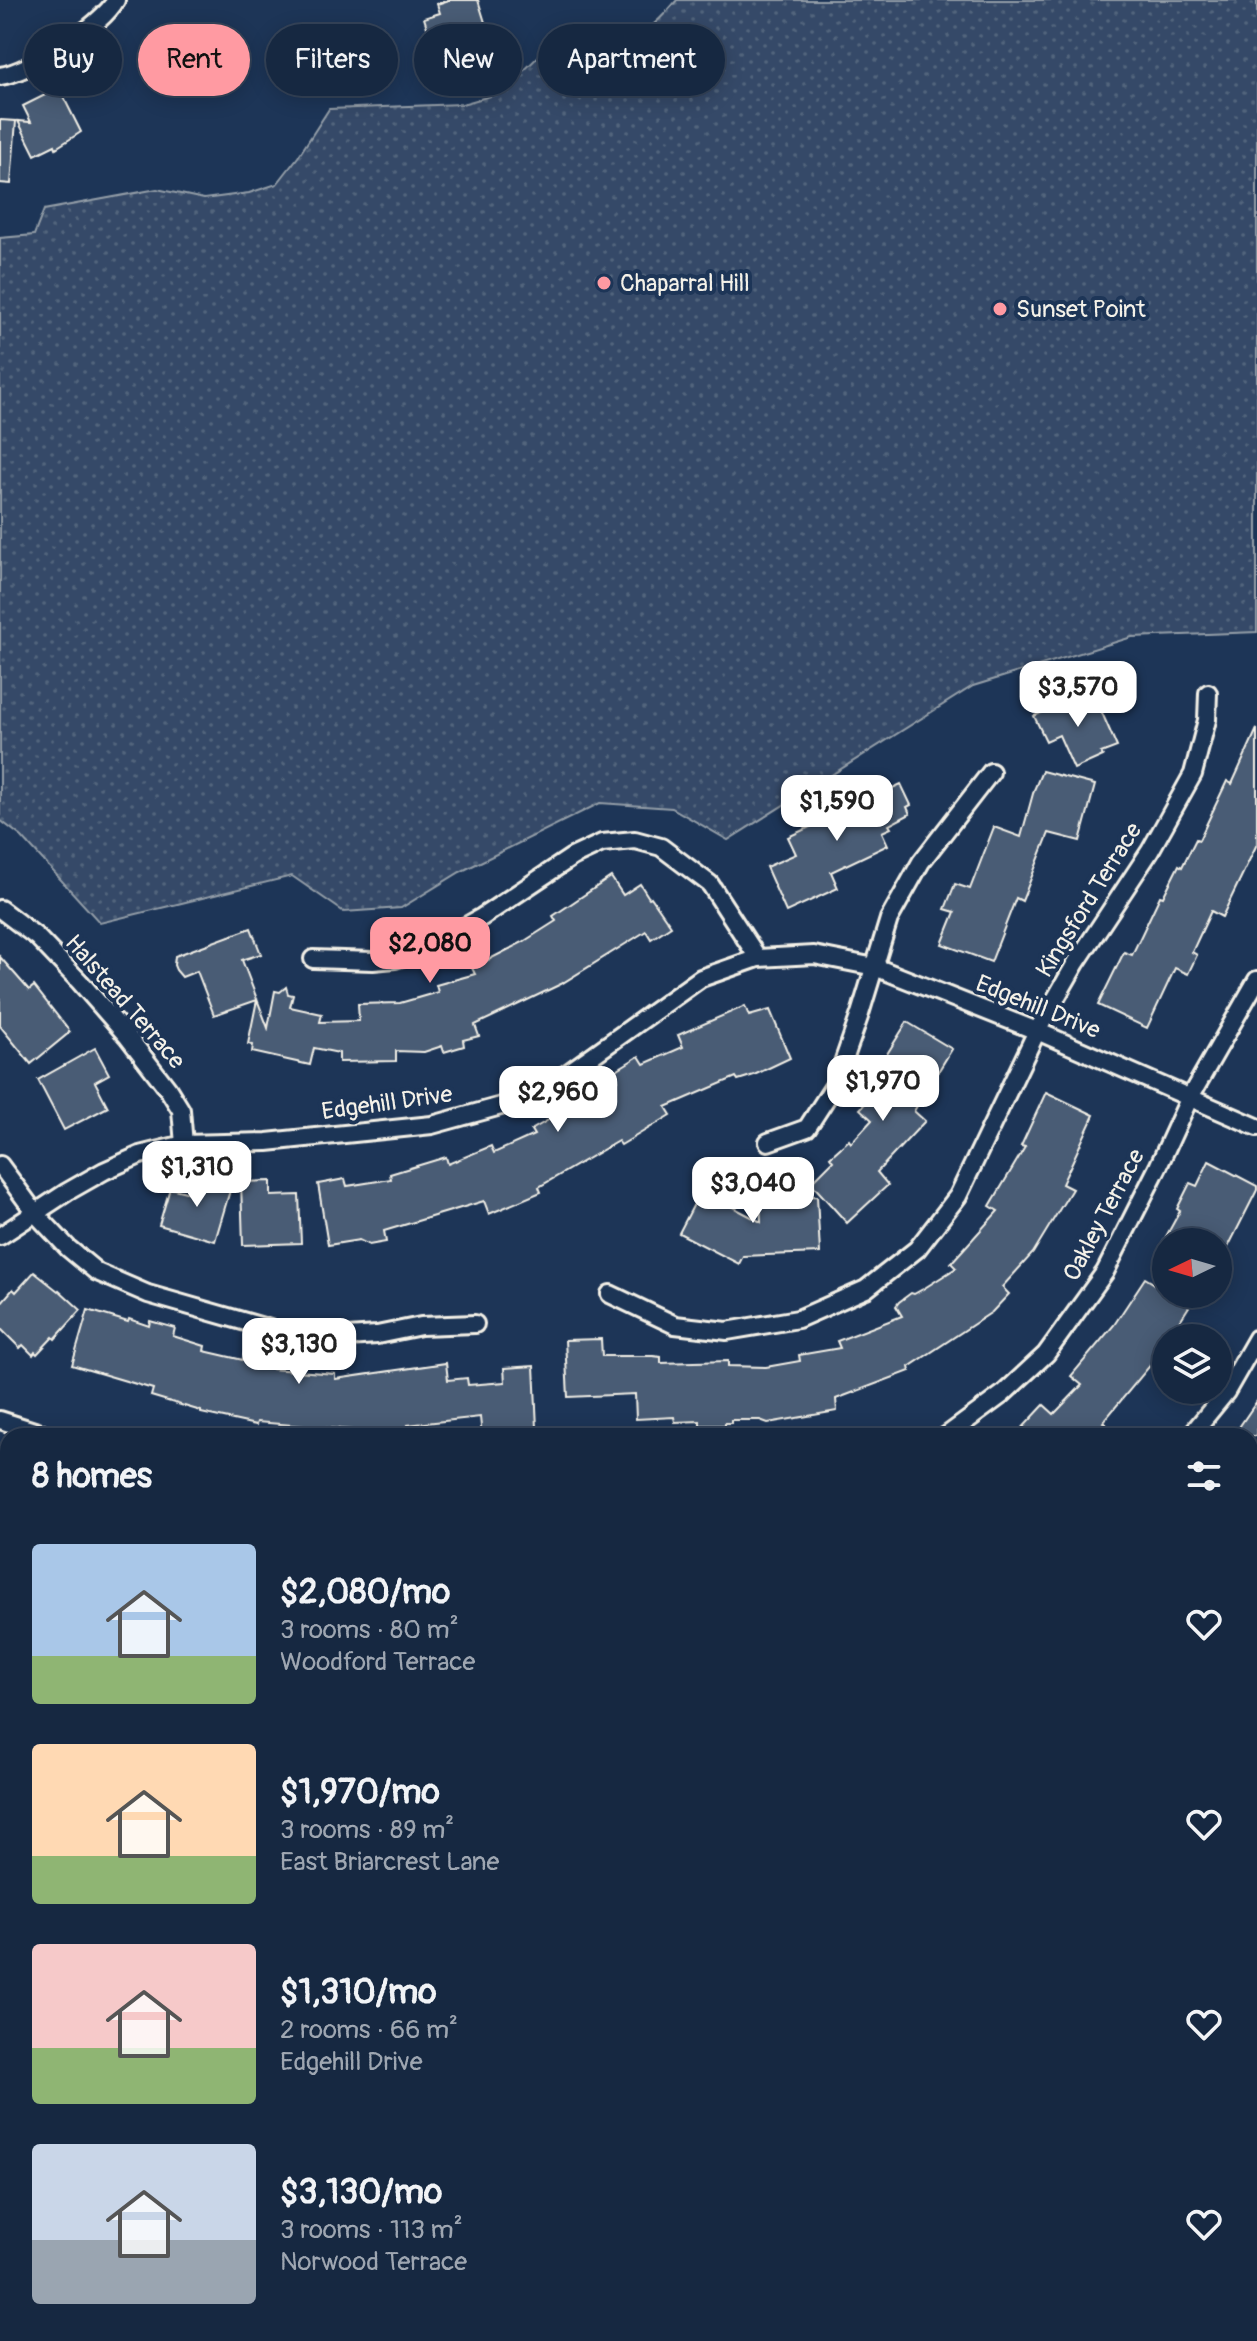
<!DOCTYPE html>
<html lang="en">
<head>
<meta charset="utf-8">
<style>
	body { margin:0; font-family:Pangolin,sans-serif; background:#23344c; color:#f1f3f6; height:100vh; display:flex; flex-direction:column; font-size:30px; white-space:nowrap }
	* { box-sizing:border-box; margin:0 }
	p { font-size:26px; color:#9ea6b1 }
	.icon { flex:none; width:44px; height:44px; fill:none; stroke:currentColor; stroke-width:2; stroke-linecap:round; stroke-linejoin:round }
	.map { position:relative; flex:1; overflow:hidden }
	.sheet { position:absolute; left:0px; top:1428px; width:1258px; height:914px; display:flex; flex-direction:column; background:#162841; border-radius:24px 24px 0 0; box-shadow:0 4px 20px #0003,0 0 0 2px #35445a }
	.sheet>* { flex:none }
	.banner { position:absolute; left:24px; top:24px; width:800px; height:72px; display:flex; gap:16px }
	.needle { width:52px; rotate:265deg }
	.buttons { position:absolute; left:1152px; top:1228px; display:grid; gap:16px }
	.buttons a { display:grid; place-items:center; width:80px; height:80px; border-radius:50%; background:#162841; box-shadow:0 4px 20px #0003,0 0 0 2px #35445a; font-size:40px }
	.price { position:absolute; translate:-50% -68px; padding:0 18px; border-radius:16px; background:#fff; color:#222; font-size:26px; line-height:52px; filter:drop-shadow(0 2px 4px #0008) }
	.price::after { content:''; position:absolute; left:50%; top:48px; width:24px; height:18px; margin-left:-12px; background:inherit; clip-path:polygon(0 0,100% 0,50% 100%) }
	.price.selected { background:#ff9aa2; color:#111 }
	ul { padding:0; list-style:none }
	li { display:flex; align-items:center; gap:24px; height:200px; padding:0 32px }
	li span { display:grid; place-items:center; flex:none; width:224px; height:160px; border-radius:8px; color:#555 }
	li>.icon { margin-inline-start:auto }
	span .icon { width:96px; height:96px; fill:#fffc; stroke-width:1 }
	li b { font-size:34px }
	h2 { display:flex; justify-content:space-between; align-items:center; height:96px; padding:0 32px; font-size:34px }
	.tag { padding:0 28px; border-radius:36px; background:#162841; box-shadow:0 4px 20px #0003,0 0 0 2px #35445a; font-size:28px; line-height:72px }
	.tag.selected { background:#ff9aa2; color:#111 }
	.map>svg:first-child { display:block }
	.grass { fill:url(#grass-dots); stroke:#949ea8; stroke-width:2 }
	.building { fill:#485b74; stroke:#f4f1e8; stroke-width:2 }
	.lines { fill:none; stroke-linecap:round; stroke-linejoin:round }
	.minor-casing { stroke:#f4f1e8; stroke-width:22 }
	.tertiary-casing { stroke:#f4f1e8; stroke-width:26 }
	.minor { stroke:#1d3557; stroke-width:16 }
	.tertiary { stroke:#1d3557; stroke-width:20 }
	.poi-dot { fill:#ff9aa2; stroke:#1d3557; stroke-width:3 }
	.labels { text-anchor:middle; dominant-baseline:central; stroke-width:8; stroke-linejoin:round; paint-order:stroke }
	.poi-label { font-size:24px; fill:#f4f1e8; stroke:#1d3557; text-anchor:start }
	.street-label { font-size:24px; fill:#f4f1e8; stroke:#1d3557 }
</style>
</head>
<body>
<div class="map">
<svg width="1257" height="2341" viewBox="0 0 1257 2341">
	<defs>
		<pattern id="grass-dots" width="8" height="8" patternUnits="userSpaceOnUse" patternTransform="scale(2)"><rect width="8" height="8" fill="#354a67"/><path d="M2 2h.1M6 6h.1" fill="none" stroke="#53657d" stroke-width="1.8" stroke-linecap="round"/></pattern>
	</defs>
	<rect width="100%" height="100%" fill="#1d3557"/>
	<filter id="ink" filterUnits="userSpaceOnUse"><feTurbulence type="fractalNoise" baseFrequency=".0125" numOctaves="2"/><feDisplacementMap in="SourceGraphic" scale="16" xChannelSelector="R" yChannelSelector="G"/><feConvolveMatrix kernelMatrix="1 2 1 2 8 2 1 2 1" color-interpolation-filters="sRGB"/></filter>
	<g filter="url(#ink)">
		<g class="grass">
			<path d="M677,0h580v632l-125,5 -159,49 -245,154 -56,-32 -72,-5 -140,69 -59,36 -57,4 -52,-36 -192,47 -78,-86 -22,-17v-582l34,-3 10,-25 113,-21 47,10 45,-6 28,-9 21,-27 31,-48 133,-5 39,-11 51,-50c14,3 31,9 45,9 31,-1 61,-29 80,-52z"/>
			<path d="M1257,1858v189l-7,-3v-185z"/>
		</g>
		<g class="building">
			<path d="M449,0h29l10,32 -3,1 2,6 -50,19 -13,-40 16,-5 -3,-9z"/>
			<path d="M59,88l22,44 -25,16 -1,-3 -20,10 -17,-34 13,1 -8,-16z"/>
			<path d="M0,120l16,1 -5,63 -11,-1z"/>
			<path d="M1092,690l25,57 -16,6 2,3 -29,13 -15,-34 -13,6 -12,-25z"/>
			<path d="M1257,729v115l-35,73 -11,-6 -19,41 5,3 -9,19 -13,-6 -28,60 -49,-23 26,-53 8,3 28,-59 3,1 16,-32 3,2 14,-28 3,1 28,-59 5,3z"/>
			<path d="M1042,771l53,14 -15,56 -31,-8 -27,68 -6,-3 -25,64 -49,-18 13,-32 -10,-3 10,-25 15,5 24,-62 27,10 13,-47z"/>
			<path d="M858,779l1,1 4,-1 8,19 30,-14 10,21 -4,2 3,7 -21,11 2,3 -9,4 6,13 -57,27 7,16 -52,24 -20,-45 30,-13 -8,-17 61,-28 -9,-20z"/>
			<path d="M611,877l12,18 17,-11 9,14 2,-1 20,29 -20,13 -5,-8 -3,2 -82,51 -86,41 4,11 -16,4 1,6 -20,6 -2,-6 -18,6 -28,-1v10l-57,1v-9l-25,-5 -4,17 -58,-13 1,-7 -5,-1 9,-44 -43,15 -17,-44 -15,6 -6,-7 -2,-5 1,-9 76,-28 10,26 -19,6 26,68 7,-37 5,1 6,-5 2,7 5,1 -3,12 32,7 -2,8 39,-1 -1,-17 42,-1 38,-11 -2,-7 39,-11 -3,-6 51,-26 33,-21 -3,-5z"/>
			<path d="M0,957l29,33 5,-4 36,46 -39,32 -31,-38z"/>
			<path d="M745,1006l4,10 21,-6 20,48 -36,17 -16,5 -2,-3 -70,30 5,8 -50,30 -3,-4 -79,46 2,5 -52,22 -5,-13 -100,30 2,11 -17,3 -10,-5 -31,5 -10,-61 27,-5 2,7 44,-7 -1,-5 56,-17 2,7 43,-18 3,7 40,-18 -3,-5 87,-50 -5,-8 26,-16 5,8 39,-17 -5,-12z"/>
			<path d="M907,1022l45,27 -38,62 11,10 -48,51 11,13 -41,38 -36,-40 22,-22 -3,-4 19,-17 2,3 21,-23 -12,-11 29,-32 -12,-7z"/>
			<path d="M95,1048l14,26 -14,8 13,25 -44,23 -26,-50z"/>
			<path d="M1046,1092l48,23 -32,69 10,5 -39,64 -31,34 7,7 -17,18 -83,55 1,4 -74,28 1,12 -69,12 -8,-3h-29v3h-6v2h-25v-4l-25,1 -1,-5 -38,2 -1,-25 -67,3 -3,-57 36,-1 1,17h51l8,1v6l67,-2v5l38,1 34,-6 -1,-6 41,-7 -3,-7 65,-25 -6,-10 3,-4 12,-9 3,1 9,-5 33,-21 -5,-5 47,-52 -8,-5 35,-59 -4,-1z"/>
			<path d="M1209,1161l48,25v4l-39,77v-25h-55l17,-31 -3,-2 13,-26 7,3z"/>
			<path d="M195,1176l36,11 -16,54 -56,-16 11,-37 20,5z"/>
			<path d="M707,1179l24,12 -6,12 36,19 -1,-24 57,-2 3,57 -77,3 -4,8 -60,-31z"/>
			<path d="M271,1181v15l28,-1 2,48 -58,2 -2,-63z"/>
			<path d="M1166,1264v30h31l-28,44h-3v5l-8,13 -55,66 6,5 -9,9h-85l29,-31 10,9 28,-29 -11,-9 43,-51 31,-47 10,6z"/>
			<path d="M34,1272l24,19 1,-1 22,20 -26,29 -2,-2 -16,17 -2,-2 -2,3 -10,-10 -3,3 -20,-20v-24l13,-15 3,3z"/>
			<path d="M88,1310l40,12 1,-3 20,7 1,-5 25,7 -2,8 32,10 -1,5 39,9 1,-7 30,6 -2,10 63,5v5l111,-16 2,17 19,-2 1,7 37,-3 -1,-14 30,-2 3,62 -32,2 -7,6h-16l-2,-19 -72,8 1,8 -56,3 -1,-6 -95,-8 -1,3 -55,-12v-2l-50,-15 2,-7 -81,-24z"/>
			<path d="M1257,1401v35h-24z"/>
		</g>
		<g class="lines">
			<defs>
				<g id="minor">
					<path d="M0,76c30,-4 101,-50 116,-76"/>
					<path d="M0,909l37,28 43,45 48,55 40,52 13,21 3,34"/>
					<path d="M313,959l60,2 22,-2 29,-9 58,-33 90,-60 30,-14 33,-3 26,7 49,37 48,74"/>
					<path d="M768,1142l39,-14 29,-45 24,-69 29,-95 32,-57 70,-90"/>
					<path d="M0,1165l36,49 32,34 29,24 51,22 143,41 42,3 44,-3 44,-9 54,-2"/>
					<path d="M0,1236l67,-44 37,-21 36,-16 44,-11 83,-2 165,-17 69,-19 64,-31 136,-97 57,-20 56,-3 61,12 162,64 220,96"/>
					<path d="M610,1294l65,31 52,6 71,-12 68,-30 51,-40 41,-53 79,-165 39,-68 74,-112 43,-77 14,-54 1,-27"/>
					<path d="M0,1420l50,16"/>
					<path d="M946,1436l57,-42 43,-40 59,-82 53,-105 32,-70 67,-117"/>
					<path d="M1190,1436l36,-44 31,-54"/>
					<path d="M0,1585l8,2"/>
					<path d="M1250,1828l7,-5"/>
					<path d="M0,1946l8,2"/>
					<path d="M1250,2067l7,3"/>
					<path d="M0,2098l8,-21"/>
					<path d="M1250,2306l7,3"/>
					<path d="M277,2334l15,7"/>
					<path d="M437,2341l4,-7"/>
					<path d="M686,2341l3,-7"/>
					<path d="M920,2341l1,-7"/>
					<path d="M1149,2341l2,-7"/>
				</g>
				<g id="tertiary">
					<path d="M1250,1633l7,-6"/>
					<path d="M0,1783l8,3"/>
				</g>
			</defs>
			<use href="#minor" class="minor-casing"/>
			<use href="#tertiary" class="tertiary-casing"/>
			<use href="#minor" class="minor"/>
			<use href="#tertiary" class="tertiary"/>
		</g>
	</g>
	<g class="poi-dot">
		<circle cx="604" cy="283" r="8"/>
		<circle cx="1000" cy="309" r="8"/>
	</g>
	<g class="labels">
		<g class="poi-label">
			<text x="620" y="283">Chaparral Hill</text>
			<text x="1016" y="309">Sunset Point</text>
		</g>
		<g class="street-label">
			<text transform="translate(1089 900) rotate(-58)">Kingsford Terrace</text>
			<text transform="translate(125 1002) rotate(49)">Halstead Terrace</text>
			<text transform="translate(1038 1007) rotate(22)">Edgehill Drive</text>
			<text transform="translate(387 1103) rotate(-8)">Edgehill Drive</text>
			<text transform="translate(1104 1215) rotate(-62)">Oakley Terrace</text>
		</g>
	</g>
</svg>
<div class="buttons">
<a><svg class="needle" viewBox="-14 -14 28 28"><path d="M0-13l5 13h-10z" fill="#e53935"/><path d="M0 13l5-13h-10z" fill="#9ea6b1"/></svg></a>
<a><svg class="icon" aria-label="layers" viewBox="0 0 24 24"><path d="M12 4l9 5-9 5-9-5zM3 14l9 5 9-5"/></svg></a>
</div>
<b class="price" style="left:1078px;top:729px">$3,570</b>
<b class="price" style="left:837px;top:843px">$1,590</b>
<b class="price selected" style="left:430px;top:985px">$2,080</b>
<b class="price" style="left:883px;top:1123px">$1,970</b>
<b class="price" style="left:558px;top:1134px">$2,960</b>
<b class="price" style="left:197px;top:1209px">$1,310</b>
<b class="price" style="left:753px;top:1225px">$3,040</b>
<b class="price" style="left:299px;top:1386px">$3,130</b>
<div class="banner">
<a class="tag">Buy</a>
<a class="tag selected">Rent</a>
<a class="tag">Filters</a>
<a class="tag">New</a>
<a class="tag">Apartment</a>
</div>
<section class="sheet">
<h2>8 homes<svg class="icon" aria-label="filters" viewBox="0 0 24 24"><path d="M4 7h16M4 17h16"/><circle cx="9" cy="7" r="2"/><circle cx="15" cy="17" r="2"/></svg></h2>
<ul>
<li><span style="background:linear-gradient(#a9c7e8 70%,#8fb573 0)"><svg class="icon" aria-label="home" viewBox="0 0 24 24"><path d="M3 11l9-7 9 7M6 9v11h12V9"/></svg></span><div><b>$2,080/mo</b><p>3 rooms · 80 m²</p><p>Woodford Terrace</p></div><svg class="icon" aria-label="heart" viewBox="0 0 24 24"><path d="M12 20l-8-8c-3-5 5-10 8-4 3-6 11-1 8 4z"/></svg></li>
<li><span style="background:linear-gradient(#ffd9b3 70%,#8fb573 0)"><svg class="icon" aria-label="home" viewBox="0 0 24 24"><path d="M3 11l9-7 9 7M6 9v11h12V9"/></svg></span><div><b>$1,970/mo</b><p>3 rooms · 89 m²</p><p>East Briarcrest Lane</p></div><svg class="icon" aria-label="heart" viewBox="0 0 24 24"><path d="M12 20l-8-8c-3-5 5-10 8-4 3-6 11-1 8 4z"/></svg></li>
<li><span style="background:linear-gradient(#f6c9c9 65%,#8fb573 0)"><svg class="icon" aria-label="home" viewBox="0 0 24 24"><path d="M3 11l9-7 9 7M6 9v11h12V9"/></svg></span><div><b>$1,310/mo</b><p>2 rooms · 66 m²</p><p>Edgehill Drive</p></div><svg class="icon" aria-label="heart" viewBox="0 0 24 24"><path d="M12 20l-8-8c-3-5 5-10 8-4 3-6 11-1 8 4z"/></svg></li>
<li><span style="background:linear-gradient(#c9d6e8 60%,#9aa5b1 0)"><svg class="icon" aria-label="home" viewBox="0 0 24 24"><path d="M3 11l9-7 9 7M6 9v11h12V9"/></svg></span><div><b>$3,130/mo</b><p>3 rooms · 113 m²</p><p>Norwood Terrace</p></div><svg class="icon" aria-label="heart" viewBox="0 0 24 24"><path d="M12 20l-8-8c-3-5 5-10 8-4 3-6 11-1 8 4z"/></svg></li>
</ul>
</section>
</div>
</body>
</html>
